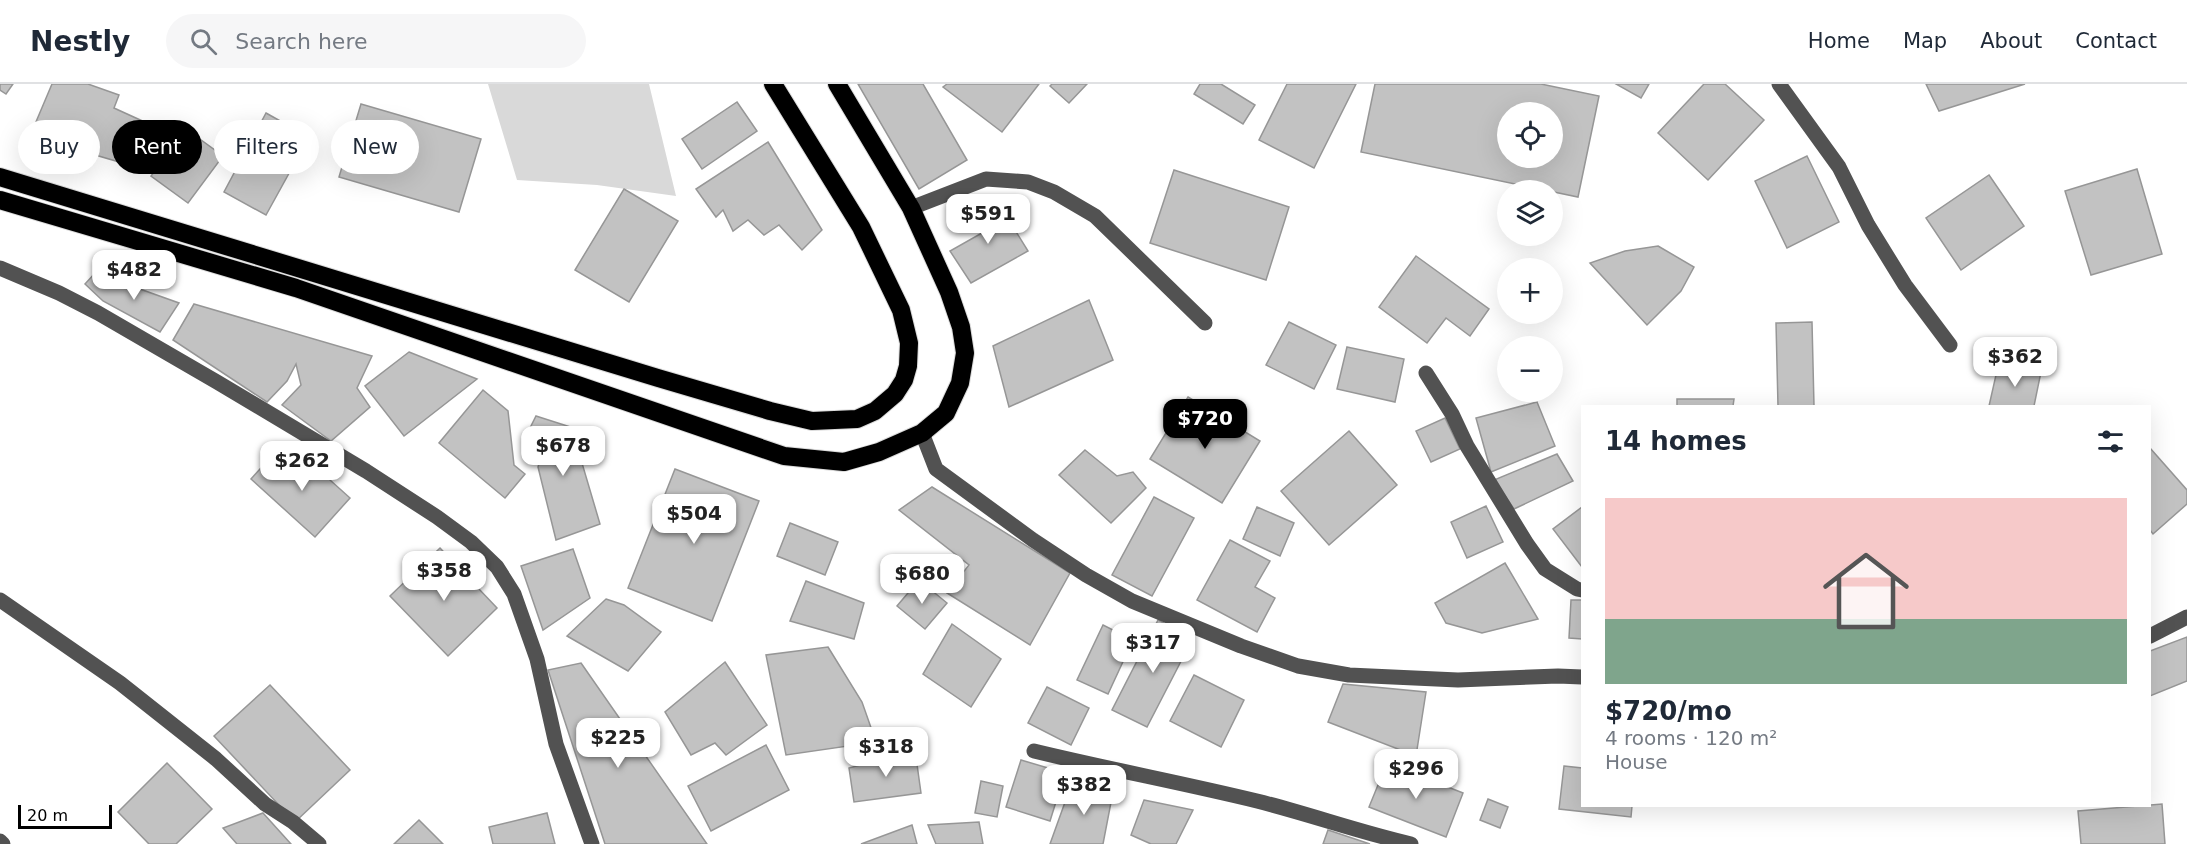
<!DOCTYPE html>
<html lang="en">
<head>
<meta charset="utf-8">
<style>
	body { margin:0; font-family:"DejaVu Sans",sans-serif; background:#f6f6f7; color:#1f2937; height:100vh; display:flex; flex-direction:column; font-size:22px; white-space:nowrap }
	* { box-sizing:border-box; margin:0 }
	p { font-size:20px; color:#747a83 }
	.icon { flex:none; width:33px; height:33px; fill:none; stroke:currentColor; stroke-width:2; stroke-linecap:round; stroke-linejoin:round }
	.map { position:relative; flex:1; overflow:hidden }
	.sheet { position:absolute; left:1581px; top:321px; width:570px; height:402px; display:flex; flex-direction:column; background:#fff; border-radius:0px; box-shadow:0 6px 24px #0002 }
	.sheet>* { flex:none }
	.hud { position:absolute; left:18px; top:36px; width:570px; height:54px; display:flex; gap:12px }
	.buttons { position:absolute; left:1497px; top:18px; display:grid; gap:12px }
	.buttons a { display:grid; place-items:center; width:66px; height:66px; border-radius:50%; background:#fff; box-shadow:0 6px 24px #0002; font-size:30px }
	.scale { position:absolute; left:18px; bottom:15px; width:94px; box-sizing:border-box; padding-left:6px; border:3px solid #000; border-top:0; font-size:16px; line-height:21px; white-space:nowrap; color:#000; -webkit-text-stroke:4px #fff; paint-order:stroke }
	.price { position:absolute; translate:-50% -51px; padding:0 14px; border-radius:12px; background:#fff; color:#222; font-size:20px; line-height:39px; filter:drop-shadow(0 2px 3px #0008) }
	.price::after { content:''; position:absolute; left:50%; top:36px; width:18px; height:14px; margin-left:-9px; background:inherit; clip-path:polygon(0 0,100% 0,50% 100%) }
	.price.current { background:#000; color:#fff }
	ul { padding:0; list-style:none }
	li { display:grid; align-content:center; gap:12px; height:318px; padding:0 24px }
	li span { display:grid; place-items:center; height:186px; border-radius:0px; color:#555 }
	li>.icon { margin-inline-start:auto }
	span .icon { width:108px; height:108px; fill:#fffc; stroke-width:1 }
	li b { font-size:26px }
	h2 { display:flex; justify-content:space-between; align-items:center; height:72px; padding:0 24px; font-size:26px }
	.pill { padding:0 21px; border-radius:27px; background:#fff; box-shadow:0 6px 24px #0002; font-size:21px; line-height:54px }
	.pill.current { background:#000; color:#fff }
	header { display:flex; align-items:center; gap:36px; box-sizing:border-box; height:84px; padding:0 30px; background:#fff; border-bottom:2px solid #e0e1e3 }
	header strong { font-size:28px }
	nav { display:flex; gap:33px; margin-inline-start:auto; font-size:21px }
	.search { width:420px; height:54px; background:#f6f6f7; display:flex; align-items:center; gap:15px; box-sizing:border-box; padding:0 21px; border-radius:33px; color:#747a83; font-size:22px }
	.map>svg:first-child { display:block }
	.green { fill:#d9d9d9 }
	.building { fill:#c2c2c2; stroke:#969696; stroke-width:1.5; fill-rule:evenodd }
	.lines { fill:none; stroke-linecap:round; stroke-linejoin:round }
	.highway-casing { stroke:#dbdbdb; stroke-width:20 }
	.minor { stroke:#525252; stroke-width:15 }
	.highway { stroke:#000; stroke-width:18 }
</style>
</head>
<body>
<header>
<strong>Nestly</strong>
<div class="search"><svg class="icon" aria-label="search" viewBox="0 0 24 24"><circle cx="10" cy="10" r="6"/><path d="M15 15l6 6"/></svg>Search here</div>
<nav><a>Home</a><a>Map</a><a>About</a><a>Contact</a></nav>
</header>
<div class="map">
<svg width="2187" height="760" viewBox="0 0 2187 760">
	<rect width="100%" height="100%" fill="#fff"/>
	<path class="green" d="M488,0h161l27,112 -79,-11 -80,-5z"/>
	<g class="building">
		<path d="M0,0h13l-7,10 -6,-4z"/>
		<path d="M52,0h36l31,11 -5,13 35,16 -16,42 -103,-30z"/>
		<path d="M858,0h65l44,76 -48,29z"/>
		<path d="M947,0h92l-37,48 -59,-45z"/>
		<path d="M1052,0h35l-18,19 -19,-17z"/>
		<path d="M1200,0h21l34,21 -12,19 -49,-30z"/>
		<path d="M1287,0h69l-42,84 -55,-28z"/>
		<path d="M1375,0h166l58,12 -21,101 -217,-45zM1508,28h44v46h-44z"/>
		<path d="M1616,0h33l-8,14z"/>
		<path d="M1704,0h21l39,36 -56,60 -50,-47z"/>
		<path d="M1926,0h99l-86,27z"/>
		<path d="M737,18l20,29 -55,38 -20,-30z"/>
		<path d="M361,20l120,35 -22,73 -120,-35z"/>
		<path d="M266,29l43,24 -43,78 -42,-23z"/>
		<path d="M186,45l37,27 -35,47 -37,-27z"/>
		<path d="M768,58l54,88 -20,20 -23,-25 -15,10 -16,-15 -15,11 -10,-21 -7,7 -20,-28z"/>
		<path d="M1807,72l32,66 -52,26 -32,-67z"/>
		<path d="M2137,85l25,85 -71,21 -26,-84z"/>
		<path d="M1174,86l115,37 -23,73 -116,-37z"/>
		<path d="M1989,91l35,51 -63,44 -35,-52z"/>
		<path d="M624,105l54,32 -49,81 -54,-32z"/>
		<path d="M977,115l16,23 12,-8 23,37 -57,32 -21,-32 32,-18 -18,-23z"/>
		<path d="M1658,162l36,21 -13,24 -34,34 -57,-62 35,-12z"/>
		<path d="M1416,172l73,53 -19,27 -24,-18 -19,25 -48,-36z"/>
		<path d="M95,189l84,30 -19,29 -57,-31 -18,-17z"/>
		<path d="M1089,216l24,60 -104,47 -16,-61z"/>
		<path d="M194,220l178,52 -15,32 13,19 -39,34 -49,-36 19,-20 -5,-21 -9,17 -20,21 -94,-62z"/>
		<path d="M1289,238l47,23 -22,44 -48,-24z"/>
		<path d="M1812,238l2,84h-36l-2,-83z"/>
		<path d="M1347,263l57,12 -9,43 -58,-13z"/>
		<path d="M409,268l68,27 -73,57 -39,-50z"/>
		<path d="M1998,282l43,6 -7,34h-45z"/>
		<path d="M483,306l25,21 6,54 11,9 -20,24 -66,-55z"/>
		<path d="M1188,313l72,44 -38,62 -72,-44z"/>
		<path d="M1677,315h57l-1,7h-56z"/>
		<path d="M1537,318l18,44 -64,26 -15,-54z"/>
		<path d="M536,332l47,15 -4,22 21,71 -44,16 -18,-73 4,-13 -18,-14z"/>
		<path d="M1445,334l15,31 -29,13 -15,-31z"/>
		<path d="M1349,347l48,54 -68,60 -48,-54z"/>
		<path d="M2150,364l37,42v14l-34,30 -3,-4z"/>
		<path d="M1085,366l32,26 16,-4 13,16 -35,35 -52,-48z"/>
		<path d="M300,369l50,45 -35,39 -64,-58 18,-20 13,13z"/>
		<path d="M1557,370l16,27 -59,28 -20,-29z"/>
		<path d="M675,385l84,32 -47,120 -84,-33z"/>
		<path d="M932,403l138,86 -40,72 -83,-52 22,-28 -70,-55z"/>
		<path d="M1154,413l40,21 -42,78 -40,-21z"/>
		<path d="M1486,422l17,36 -36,16 -16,-36z"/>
		<path d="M1257,423l37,16 -14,33 -37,-17z"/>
		<path d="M1582,423v60l-29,-38z"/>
		<path d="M790,439l48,19 -13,33 -48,-19z"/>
		<path d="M1230,456l40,21 -15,26 20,11 -18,34 -60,-32z"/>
		<path d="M440,464l57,60 -49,48 -58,-60z"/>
		<path d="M573,465l17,49 -47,32 -22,-64z"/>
		<path d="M1505,479l33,56 -56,14 -36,-10 -11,-20z"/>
		<path d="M919,496l28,23 -22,26 -28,-23z"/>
		<path d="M806,497l58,22 -10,36 -64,-18z"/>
		<path d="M606,515l18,6 37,27 -33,39 -61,-35z"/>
		<path d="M1571,516h11v39l-13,-1z"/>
		<path d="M1158,536l35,18 -46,89 -35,-17z"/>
		<path d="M952,540l49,35 -30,48 -48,-33z"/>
		<path d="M1103,541l30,15 -25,54 -31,-14z"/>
		<path d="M2187,553v44l-37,15v-45z"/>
		<path d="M828,563l34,55 14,40 -90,13 -20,-100z"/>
		<path d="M725,578l42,63 -41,30 -11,-12 -24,12 -26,-43z"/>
		<path d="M581,579l126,181h-102l-57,-174z"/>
		<path d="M1194,591l50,25 -23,47 -51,-26z"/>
		<path d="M1343,600l83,8 -10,64 -88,-34z"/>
		<path d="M270,601l80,85 -55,52 -81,-86z"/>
		<path d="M1047,603l42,21 -18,37 -43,-22z"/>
		<path d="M766,661l23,45 -78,41 -23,-45z"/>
		<path d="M915,666l6,43 -67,9 -5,-34z"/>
		<path d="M1021,676l44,13 -15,48 -44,-14z"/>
		<path d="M167,679l45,46 -36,35h-27l-31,-32z"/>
		<path d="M1387,679l76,30 -17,44 -77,-30z"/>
		<path d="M1564,682l18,2v38h50l-1,11 -72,-8z"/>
		<path d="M1073,696l40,12 -10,52h-53z"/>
		<path d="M981,697l22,5 -6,31 -22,-4z"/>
		<path d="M1488,715l20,8 -8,21 -20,-8z"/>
		<path d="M1144,716l49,10 -17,34h-25l-20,-9z"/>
		<path d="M2162,720l3,40h-84l-3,-33z"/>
		<path d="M263,729l28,31h-54l-14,-16z"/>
		<path d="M547,729l8,31h-62l-4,-17z"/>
		<path d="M419,736l24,24h-49z"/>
		<path d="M979,738l4,22h-47l-8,-19z"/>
		<path d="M912,741l5,19h-56z"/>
		<path d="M1328,746l42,14h-47z"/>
	</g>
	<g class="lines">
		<defs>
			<g id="highway">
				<path d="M0,93l658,201 112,33 42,10 45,-2 18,-8 20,-17 9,-14 4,-14 1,-23 -8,-33 -40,-83 -88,-143"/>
				<path d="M0,116l296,88 488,168 60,6 35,-10 43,-19 24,-20 14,-30 5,-30 -4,-26 -12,-35 -38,-84 -74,-124"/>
			</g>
		</defs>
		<use href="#highway" class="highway-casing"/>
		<g class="minor">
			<path d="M1779,0l60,83 29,58 37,60 45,60"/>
			<path d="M911,124l75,-29 42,3 26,10 41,24 110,107"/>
			<path d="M0,184l59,25 39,20 119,69 149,89 71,46 34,25 26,25 17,27 23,65 19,85 36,100"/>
			<path d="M1426,289l26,41 15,32 60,98 18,25 32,20 5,1"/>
			<path d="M922,349l14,36 97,71 53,35 46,26 109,45 57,20 51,9 109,5 100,-4 24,1"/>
			<path d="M0,516l120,83 96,76 49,45 28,18 26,22"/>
			<path d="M2150,552l37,-19"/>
			<path d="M1034,667c74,18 149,32 223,50 52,13 102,31 154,43"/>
			<path d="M0,757l3,3"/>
		</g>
		<use href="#highway" class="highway"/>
	</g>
</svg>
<div class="buttons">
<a><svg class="icon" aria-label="locate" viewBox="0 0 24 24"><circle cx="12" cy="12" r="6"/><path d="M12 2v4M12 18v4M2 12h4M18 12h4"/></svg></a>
<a><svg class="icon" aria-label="layers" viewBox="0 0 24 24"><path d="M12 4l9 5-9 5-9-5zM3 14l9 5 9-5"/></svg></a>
<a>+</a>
<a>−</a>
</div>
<div class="scale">20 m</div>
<b class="price" style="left:988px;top:161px">$591</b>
<b class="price" style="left:134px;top:217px">$482</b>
<b class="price" style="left:2015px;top:304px">$362</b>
<b class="price current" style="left:1205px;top:366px">$720</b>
<b class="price" style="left:563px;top:393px">$678</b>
<b class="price" style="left:302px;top:408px">$262</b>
<b class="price" style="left:694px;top:461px">$504</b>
<b class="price" style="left:444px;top:518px">$358</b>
<b class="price" style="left:922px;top:521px">$680</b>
<b class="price" style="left:1153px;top:590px">$317</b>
<b class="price" style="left:618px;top:685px">$225</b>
<b class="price" style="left:886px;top:694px">$318</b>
<b class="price" style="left:1416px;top:716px">$296</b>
<b class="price" style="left:1084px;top:732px">$382</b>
<div class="hud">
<a class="pill">Buy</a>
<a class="pill current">Rent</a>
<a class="pill">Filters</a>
<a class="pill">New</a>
</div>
<section class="sheet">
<h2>14 homes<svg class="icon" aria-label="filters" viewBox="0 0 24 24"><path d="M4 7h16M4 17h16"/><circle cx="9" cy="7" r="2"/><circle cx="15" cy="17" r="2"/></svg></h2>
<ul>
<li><span style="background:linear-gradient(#f6c9c9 65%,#7fa58c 0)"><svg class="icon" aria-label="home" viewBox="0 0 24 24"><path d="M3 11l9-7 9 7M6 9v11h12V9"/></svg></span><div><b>$720/mo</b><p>4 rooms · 120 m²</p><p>House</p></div></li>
</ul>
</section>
</div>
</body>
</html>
